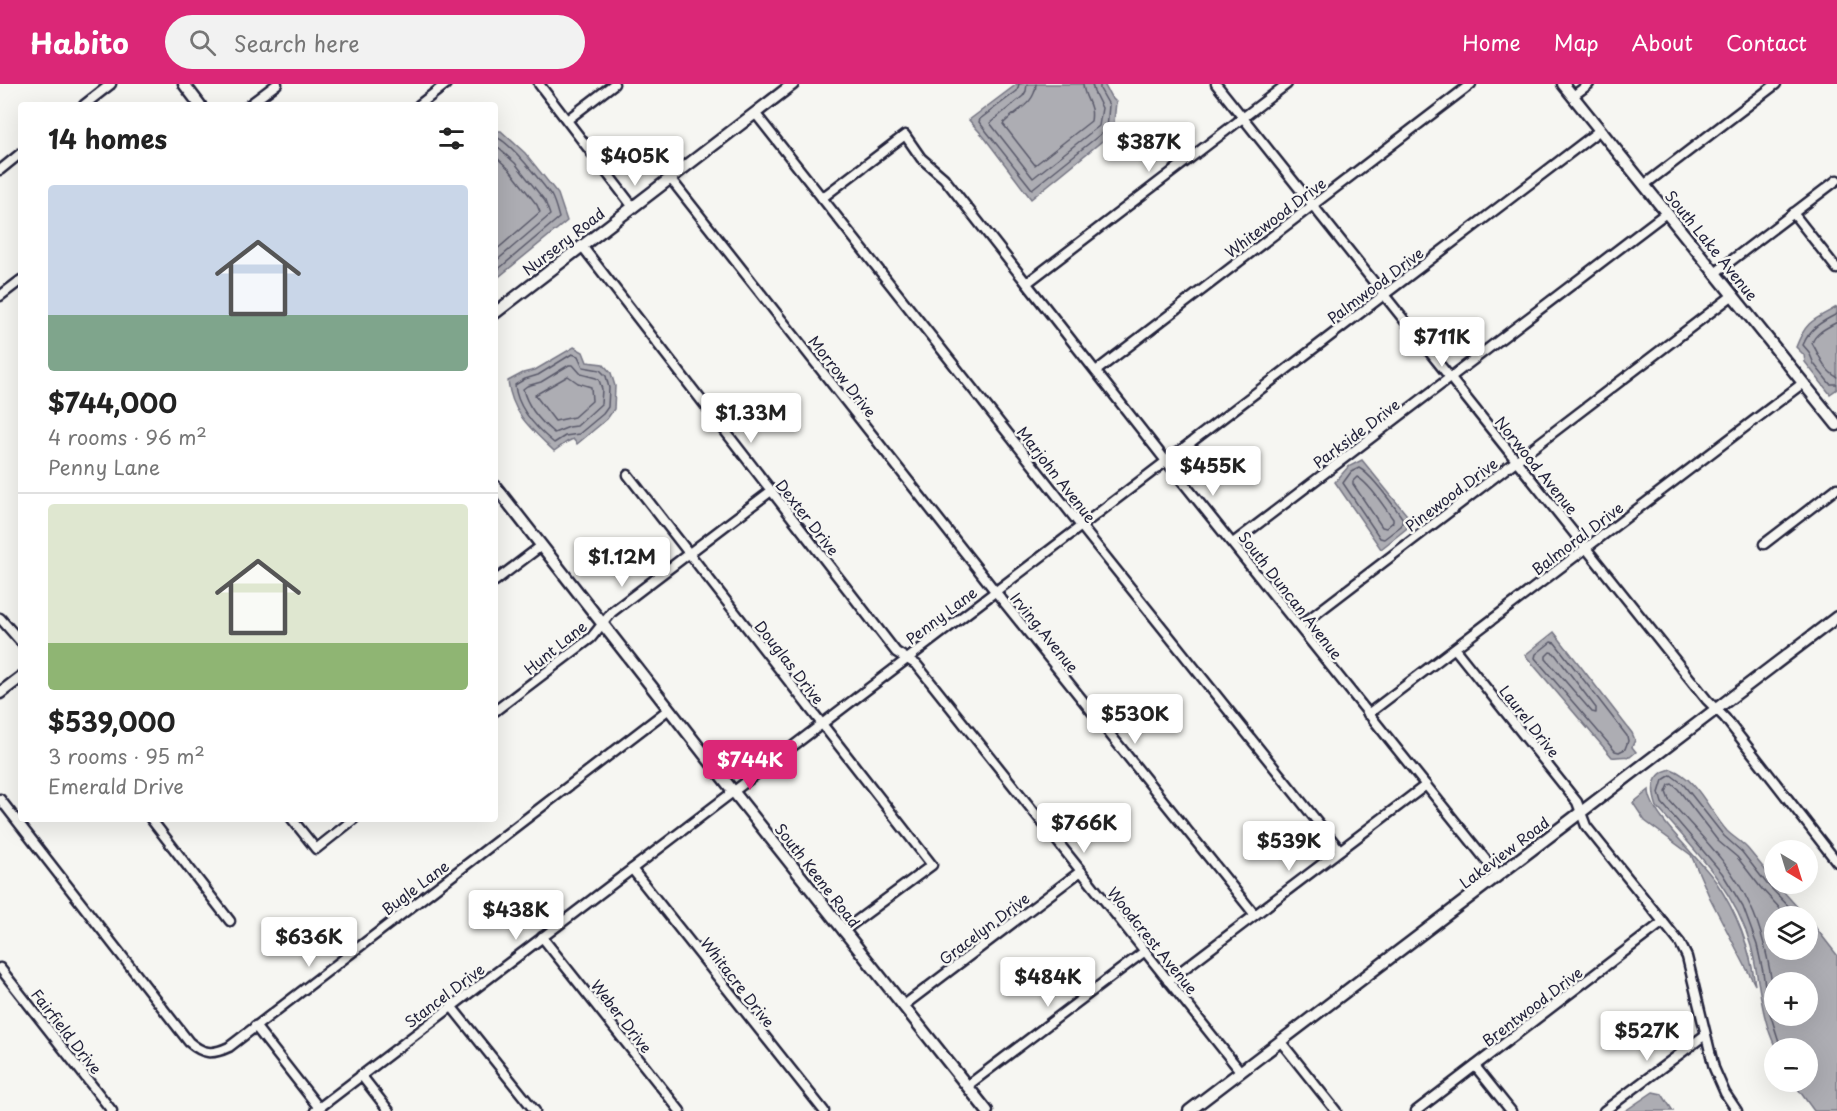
<!DOCTYPE html>
<html lang="en">
<head>
<meta charset="utf-8">
<style>
	body { margin:0; font-family:"Playpen Sans",sans-serif; background:#f2f2f2; color:#222; height:100vh; display:flex; flex-direction:column; font-size:22px; white-space:nowrap }
	* { box-sizing:border-box; margin:0 }
	p { font-size:20px; color:#767676 }
	.icon { flex:none; width:33px; height:33px; fill:none; stroke:currentColor; stroke-width:2; stroke-linecap:round; stroke-linejoin:round }
	.map { position:relative; flex:1; overflow:hidden }
	.panel { position:absolute; left:18px; top:18px; width:480px; height:720px; display:flex; flex-direction:column; background:#fff; border-radius:6px; box-shadow:0 6px 24px #0002 }
	.panel>* { flex:none }
	.needle { width:39px; rotate:142deg }
	.fabs { position:absolute; left:1764px; top:756px; display:grid; gap:12px }
	.fabs a { display:grid; place-items:center; width:54px; height:54px; border-radius:50%; background:#fff; box-shadow:0 6px 24px #0002; font-size:30px }
	.price { position:absolute; translate:-50% -51px; padding:0 14px; border-radius:6px; background:#fff; color:#222; font-size:20px; line-height:39px; filter:drop-shadow(0 2px 3px #0008) }
	.price::after { content:''; position:absolute; left:50%; top:36px; width:18px; height:14px; margin-left:-9px; background:inherit; clip-path:polygon(0 0,100% 0,50% 100%) }
	.price.current { background:#db2777; color:#fff }
	ul { padding:0; list-style:none }
	li { display:grid; align-content:center; gap:12px; height:318px; padding:0 30px }
	li+li { border-top:2px solid #e0e0e0 }
	li span { display:grid; place-items:center; height:186px; border-radius:6px; color:#555 }
	li>.icon { margin-inline-start:auto }
	span .icon { width:108px; height:108px; fill:#fffc; stroke-width:1 }
	li b { font-size:26px }
	h2 { display:flex; justify-content:space-between; align-items:center; height:72px; padding:0 30px; font-size:26px }
	header { display:flex; align-items:center; gap:36px; box-sizing:border-box; height:84px; padding:0 30px; background:#db2777; color:#fff }
	header strong { font-size:28px }
	nav { display:flex; gap:33px; margin-inline-start:auto; font-size:21px }
	.search { width:420px; height:54px; background:#f2f2f2; display:flex; align-items:center; gap:15px; box-sizing:border-box; padding:0 21px; border-radius:33px; color:#767676; font-size:22px }
	.map>svg:first-child { display:block }
	.water { fill:#adadb3; stroke:#757583; stroke-width:1.5; fill-rule:evenodd }
	.lines { fill:none; stroke-linecap:round; stroke-linejoin:round }
	.shore { stroke:#5a5a6b; stroke-width:1.5 }
	.street-casing { stroke:#22223b; stroke-width:13 }
	.secondary-casing { stroke:#22223b; stroke-width:15 }
	.street { stroke:#f6f6f2; stroke-width:8 }
	.secondary { stroke:#f6f6f2; stroke-width:10 }
	.labels { text-anchor:middle; dominant-baseline:central; stroke-width:5; stroke-linejoin:round; paint-order:stroke }
	.street-label { font-size:15px; fill:#22223b; stroke:#f6f6f2 }
</style>
</head>
<body>
<header>
<strong>Habito</strong>
<div class="search"><svg class="icon" aria-label="search" viewBox="0 0 24 24"><circle cx="10" cy="10" r="6"/><path d="M15 15l6 6"/></svg>Search here</div>
<nav><a>Home</a><a>Map</a><a>About</a><a>Contact</a></nav>
</header>
<div class="map">
<svg width="1837" height="1027" viewBox="0 0 1837 1027">
	<rect width="100%" height="100%" fill="#f6f6f2"/>
	<filter id="ink" filterUnits="userSpaceOnUse"><feTurbulence type="fractalNoise" baseFrequency=".0167" numOctaves="2"/><feDisplacementMap in="SourceGraphic" scale="12" xChannelSelector="R" yChannelSelector="G"/><feConvolveMatrix kernelMatrix="1 2 1 2 8 2 1 2 1" color-interpolation-filters="sRGB"/></filter>
	<g filter="url(#ink)">
		<g class="water">
			<path d="M1017,0h87l7,13 5,5 -3,30 -82,67 -47,-62 -15,-17z"/>
			<path d="M495,47h6l24,22 33,41 9,27 -72,59z"/>
			<path d="M1837,223v82l-7,5 -25,-32 -1,-7 -8,-8c10,-26 17,-27 41,-40z"/>
			<path d="M574,263l9,5 4,10 16,2 8,9 4,13 -1,23 -7,10 -30,25 -4,-5 -6,3 -13,9c-23,-22 -42,-37 -46,-70l15,-8 12,-3z"/>
			<path d="M1362,376l49,60 -5,9 -25,20 -46,-67 13,-15z"/>
			<path d="M1554,548l78,101 3,7 -3,7 4,5 -6,5c-6,-2 -11,1 -18,0l-87,-102z"/>
			<path d="M1671,685c26,9 38,42 56,62 6,6 15,11 21,18 19,23 37,46 58,67h-32v34h34v-32l29,37v156h-23l-21,-29h15v-34h-32c-16,-32 -16,-68 -25,-102 -16,-56 -56,-96 -94,-139 -6,-17 -6,-33 14,-38zM1774,898h34v34h-34z"/>
			<path d="M1649,706c0,25 52,69 67,92 21,31 34,65 39,103l-45,-87 -19,-43 -46,-34 -12,-18z"/>
			<path d="M1653,1008l9,2 11,17h-48z"/>
		</g>
		<g class="lines">
			<g class="shore">
				<path d="M1019,0l-2,7 -37,28 -1,3 53,67 75,-60 2,-24 -9,-16v-5"/>
				<path d="M1027,0l-1,7 -3,5 -33,27 43,55 66,-52 3,-18 -8,-16 -2,-8"/>
				<path d="M1036,0c-1,21 -21,26 -33,40l32,41 56,-44c3,-18 -7,-21 -8,-37"/>
				<path d="M495,53c13,2 47,46 56,58 4,7 6,16 8,23l-64,54"/>
				<path d="M495,61l20,18 30,38 5,14 -55,47"/>
				<path d="M495,72l14,13 28,36 3,7 -45,39"/>
				<path d="M1837,230c-16,8 -27,14 -34,31l6,7 5,12 16,20h7"/>
				<path d="M1837,238c-10,6 -21,10 -25,21 7,11 12,28 25,34"/>
				<path d="M572,270l6,2 5,11 17,3 6,6 3,12 -1,19 -5,7 -24,20 -14,2 -11,7c-17,-14 -37,-35 -39,-58l10,-6 13,-4z"/>
				<path d="M569,281h4l8,9 15,4 3,2 3,9 -1,15 -24,22 -8,1 -15,6c-13,-11 -27,-27 -31,-44l4,-3 14,-4z"/>
				<path d="M568,292l10,7 13,4 1,14 -18,16 -19,4 -20,-26z"/>
				<path d="M1359,384c13,7 35,38 44,51l-2,7 -17,13 -4,-1 -37,-55 8,-11z"/>
				<path d="M1357,393c12,6 27,30 36,42v3l-7,6 -4,-1 -29,-43v-3z"/>
				<path d="M1551,558l4,1 72,93 1,5 -3,8 -6,3 -4,-1 -80,-93 1,-4z"/>
				<path d="M1550,568l4,1 42,55v5l-4,-1 -46,-53v-3z"/>
				<path d="M1774,914c-4,-32 -10,-64 -24,-93 -18,-40 -52,-72 -81,-105l-3,-8 3,-7 3,-1 6,5 40,52 19,16 24,31 26,28"/>
				<path d="M1781,964l-13,-41 -5,-35 -6,-27 -14,-38 -21,-34 -60,-70 -3,-10 4,-13 8,-5 12,9 41,52 18,16 25,32 31,32"/>
			</g>
			<defs>
				<g id="street">
					<path d="M539,0l94,123"/>
					<path d="M1216,0l491,616 18,18 112,144"/>
					<path d="M1573,12l16,-12"/>
					<path d="M84,21l27,-21"/>
					<path d="M249,21l28,-21"/>
					<path d="M419,21l27,-21"/>
					<path d="M755,29l326,413 259,324"/>
					<path d="M567,36l47,-36"/>
					<path d="M0,86l21,-17"/>
					<path d="M670,94l325,413 260,324"/>
					<path d="M1644,101l132,-101"/>
					<path d="M822,114l83,-63 16,23 23,20 222,283 332,414"/>
					<path d="M1793,129l44,56"/>
					<path d="M582,162l314,406 21,13 324,407"/>
					<path d="M1715,189l122,-93"/>
					<path d="M1027,199l260,-199"/>
					<path d="M0,212l21,-16"/>
					<path d="M1096,287l375,-287"/>
					<path d="M628,391l304,390 -89,66"/>
					<path d="M1233,459l433,-330"/>
					<path d="M1764,460l73,-56"/>
					<path d="M495,497l46,-35"/>
					<path d="M0,534l21,24"/>
					<path d="M1300,542l433,-331"/>
					<path d="M1455,565l122,153 9,24 94,117 7,14 27,111 11,25 12,18"/>
					<path d="M495,627l96,-73 21,-26 159,-121"/>
					<path d="M1368,630l435,-331"/>
					<path d="M0,715l189,243c14,12 23,13 40,5l440,-338"/>
					<path d="M151,735l79,102"/>
					<path d="M292,735l24,30 38,-30"/>
					<path d="M632,785l192,242"/>
					<path d="M542,853l138,174"/>
					<path d="M0,884l112,143"/>
					<path d="M1168,897l258,-196"/>
					<path d="M451,922l84,105"/>
					<path d="M903,922l178,-135"/>
					<path d="M255,942l64,82"/>
					<path d="M1281,958l55,69"/>
					<path d="M1475,982l36,45"/>
					<path d="M361,991l28,36"/>
					<path d="M967,1002l178,-135"/>
					<path d="M315,1027l1285,-981"/>
					<path d="M1416,1027l247,-189"/>
					<path d="M1604,1027l101,-76"/>
				</g>
				<g id="secondary">
					<path d="M184,0l16,21"/>
					<path d="M1563,0l274,341"/>
					<path d="M495,229l298,-229"/>
					<path d="M495,402l238,305 254,320"/>
					<path d="M0,609l21,-16"/>
					<path d="M1189,1027l648,-494"/>
				</g>
			</defs>
			<use href="#street" class="street-casing"/>
			<use href="#secondary" class="secondary-casing"/>
			<use href="#street" class="street"/>
			<use href="#secondary" class="secondary"/>
		</g>
	</g>
	<g class="labels">
		<g class="street-label">
			<text transform="translate(1275 133) rotate(-37)">Whitewood Drive</text>
			<text transform="translate(563 157) rotate(-38)">Nursery Road</text>
			<text transform="translate(1712 161) rotate(51)">South Lake Avenue</text>
			<text transform="translate(1375 201) rotate(-37)">Palmwood Drive</text>
			<text transform="translate(843 292) rotate(52)">Morrow Drive</text>
			<text transform="translate(1356 349) rotate(-37)">Parkside Drive</text>
			<text transform="translate(1537 381) rotate(51)">Norwood Avenue</text>
			<text transform="translate(1057 390) rotate(52)">Marjohn Avenue</text>
			<text transform="translate(1451 410) rotate(-37)">Pinewood Drive</text>
			<text transform="translate(808 433) rotate(52)">Dexter Drive</text>
			<text transform="translate(1577 454) rotate(-37)">Balmoral Drive</text>
			<text transform="translate(1291 511) rotate(52)">South Duncan Avenue</text>
			<text transform="translate(941 531) rotate(-37)">Penny Lane</text>
			<text transform="translate(1045 548) rotate(51)">Irving Avenue</text>
			<text transform="translate(555 563) rotate(-39)">Hunt Lane</text>
			<text transform="translate(790 578) rotate(52)">Douglas Drive</text>
			<text transform="translate(1530 637) rotate(52)">Laurel Drive</text>
			<text transform="translate(1504 768) rotate(-37)">Lakeview Road</text>
			<text transform="translate(818 791) rotate(52)">South Keene Road</text>
			<text transform="translate(415 803) rotate(-37)">Bugle Lane</text>
			<text transform="translate(984 844) rotate(-37)">Gracelyn Drive</text>
			<text transform="translate(1153 856) rotate(51)">Woodcrest Avenue</text>
			<text transform="translate(738 898) rotate(52)">Whitacre Drive</text>
			<text transform="translate(444 911) rotate(-37)">Stancel Drive</text>
			<text transform="translate(1532 922) rotate(-37)">Brentwood Drive</text>
			<text transform="translate(622 932) rotate(52)">Weber Drive</text>
			<text transform="translate(67 947) rotate(52)">Fairfield Drive</text>
		</g>
	</g>
</svg>
<div class="fabs">
<a><svg class="needle" viewBox="-14 -14 28 28"><path d="M0-13l5 13h-10z" fill="#e53935"/><path d="M0 13l5-13h-10z" fill="#767676"/></svg></a>
<a><svg class="icon" aria-label="layers" viewBox="0 0 24 24"><path d="M12 4l9 5-9 5-9-5zM3 14l9 5 9-5"/></svg></a>
<a>+</a>
<a>−</a>
</div>
<b class="price" style="left:1149px;top:89px">$387K</b>
<b class="price" style="left:635px;top:103px">$405K</b>
<b class="price" style="left:1442px;top:284px">$711K</b>
<b class="price" style="left:751px;top:360px">$1.33M</b>
<b class="price" style="left:1213px;top:413px">$455K</b>
<b class="price" style="left:622px;top:504px">$1.12M</b>
<b class="price" style="left:1135px;top:661px">$530K</b>
<b class="price current" style="left:750px;top:707px">$744K</b>
<b class="price" style="left:1084px;top:770px">$766K</b>
<b class="price" style="left:1289px;top:788px">$539K</b>
<b class="price" style="left:516px;top:857px">$438K</b>
<b class="price" style="left:309px;top:884px">$636K</b>
<b class="price" style="left:1048px;top:924px">$484K</b>
<b class="price" style="left:1647px;top:978px">$527K</b>
<section class="panel">
<h2>14 homes<svg class="icon" aria-label="filters" viewBox="0 0 24 24"><path d="M4 7h16M4 17h16"/><circle cx="9" cy="7" r="2"/><circle cx="15" cy="17" r="2"/></svg></h2>
<ul>
<li><span style="background:linear-gradient(#c9d6e8 70%,#7fa58c 0)"><svg class="icon" aria-label="home" viewBox="0 0 24 24"><path d="M3 11l9-7 9 7M6 9v11h12V9"/></svg></span><div><b>$744,000</b><p>4 rooms · 96 m²</p><p>Penny Lane</p></div></li>
<li><span style="background:linear-gradient(#dfe7d0 75%,#8fb573 0)"><svg class="icon" aria-label="home" viewBox="0 0 24 24"><path d="M3 11l9-7 9 7M6 9v11h12V9"/></svg></span><div><b>$539,000</b><p>3 rooms · 95 m²</p><p>Emerald Drive</p></div></li>
</ul>
</section>
</div>
</body>
</html>
